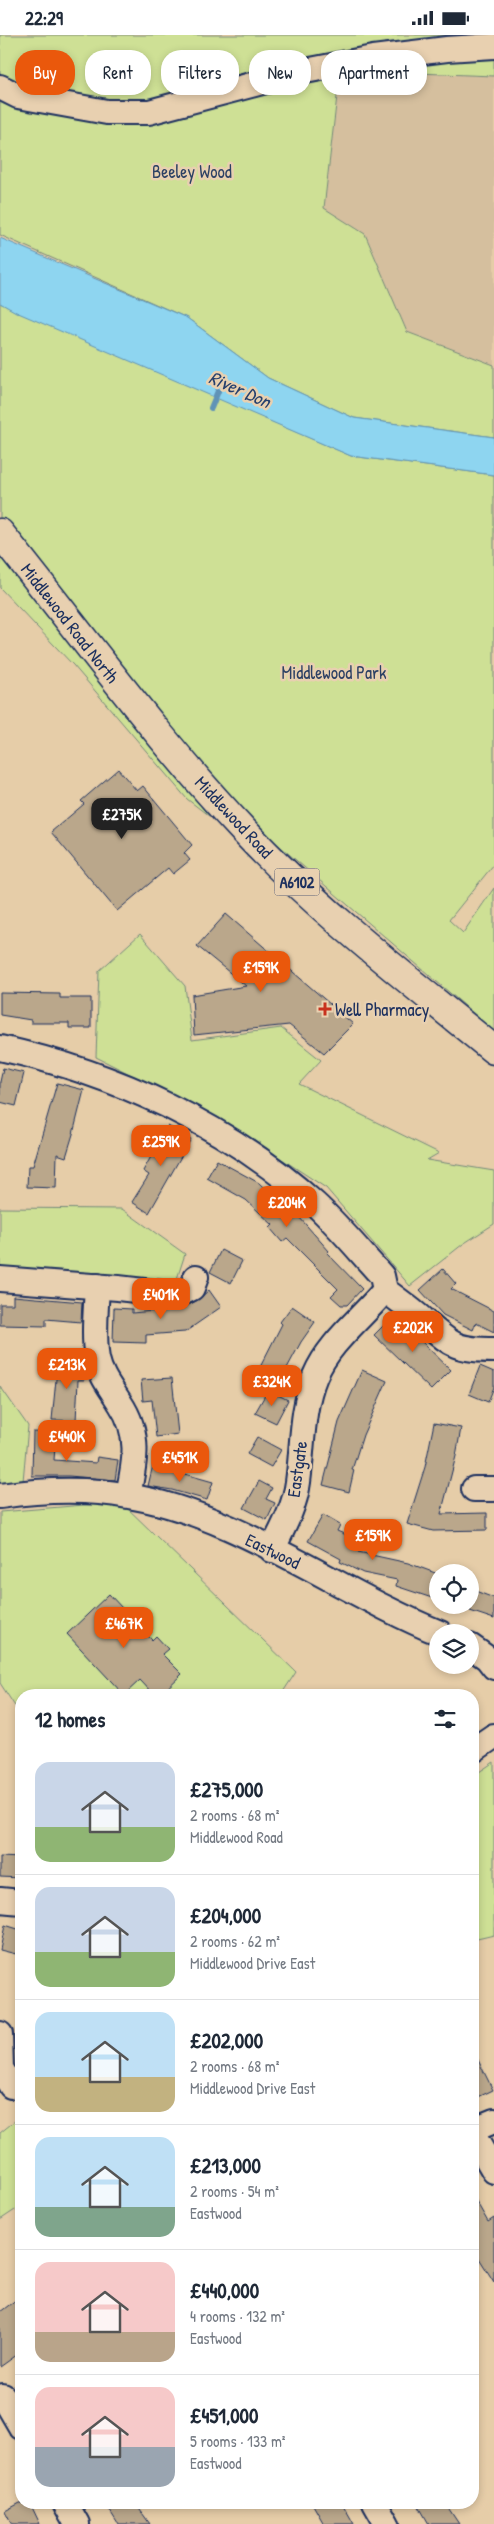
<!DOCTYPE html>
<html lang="en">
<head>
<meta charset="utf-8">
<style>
	body { margin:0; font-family:"Patrick Hand",sans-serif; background:#f6f6f7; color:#1f2937; height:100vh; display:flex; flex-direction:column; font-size:19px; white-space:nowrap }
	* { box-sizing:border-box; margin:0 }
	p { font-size:16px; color:#747a83 }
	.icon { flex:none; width:28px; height:28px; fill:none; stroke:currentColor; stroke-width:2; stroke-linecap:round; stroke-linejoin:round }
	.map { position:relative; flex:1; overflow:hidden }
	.drawer { position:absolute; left:15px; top:1654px; width:464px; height:820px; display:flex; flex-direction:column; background:#fff; border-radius:20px; box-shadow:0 2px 8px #0003 }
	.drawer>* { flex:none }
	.guide { position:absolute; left:15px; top:15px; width:465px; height:45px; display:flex; gap:10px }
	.controls { position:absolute; left:429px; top:1529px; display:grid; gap:10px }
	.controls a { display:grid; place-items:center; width:50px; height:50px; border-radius:50%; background:#fff; box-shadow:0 2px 8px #0003; font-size:25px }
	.price { position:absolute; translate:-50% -42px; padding:0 11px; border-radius:10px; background:#ea580c; color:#fff; font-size:16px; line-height:32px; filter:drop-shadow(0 1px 2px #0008) }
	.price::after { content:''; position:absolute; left:50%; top:30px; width:15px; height:11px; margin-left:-8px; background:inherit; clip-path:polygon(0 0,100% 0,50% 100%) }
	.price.selected { background:#222; color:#fff }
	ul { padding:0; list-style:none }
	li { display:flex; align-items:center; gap:15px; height:125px; padding:0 20px }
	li+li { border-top:1px solid #e0e1e3 }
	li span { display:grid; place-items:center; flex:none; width:140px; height:100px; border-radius:15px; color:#555 }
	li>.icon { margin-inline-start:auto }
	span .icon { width:60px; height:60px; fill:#fffc; stroke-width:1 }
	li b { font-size:21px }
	h2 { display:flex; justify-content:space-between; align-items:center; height:60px; padding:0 20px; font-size:21px }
	.pill { padding:0 18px; border-radius:20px; background:#fff; box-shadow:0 2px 8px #0003; font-size:18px; line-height:45px }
	.pill.selected { background:#ea580c; color:#fff }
	.status { display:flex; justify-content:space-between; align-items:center; height:35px; padding:0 25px; background:#fff; direction:ltr }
	.status svg { height:14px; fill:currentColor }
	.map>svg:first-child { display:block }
	.built { fill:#d5bf9e }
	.green { fill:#cee095; stroke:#74887a }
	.water { fill:#8ed5f0; stroke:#6093b6 }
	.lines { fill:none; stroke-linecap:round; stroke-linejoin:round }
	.stream { stroke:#6093b6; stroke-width:6 }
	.building { fill:#baa78b; stroke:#1b2f5e }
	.minor-casing { stroke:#1b2f5e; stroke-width:28 }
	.major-casing { stroke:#1b2f5e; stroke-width:31 }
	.minor { stroke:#e8d0b0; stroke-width:24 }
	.major { stroke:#e8d0b0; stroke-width:28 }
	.poi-dot { fill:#c8321e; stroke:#e8d0b0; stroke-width:2 }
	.labels { text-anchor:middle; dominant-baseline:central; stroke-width:5; stroke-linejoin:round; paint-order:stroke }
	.shield { fill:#e8d0b0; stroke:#585f77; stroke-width:1 }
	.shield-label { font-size:16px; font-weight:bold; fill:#1b2f5e }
	.park-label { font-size:18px; fill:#2d4164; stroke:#e8d0b0 }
	.street-label { font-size:18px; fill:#1b2f5e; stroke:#e8d0b0 }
	.poi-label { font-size:18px; fill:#1b2f5e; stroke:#e8d0b0; text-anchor:start }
	.water-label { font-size:19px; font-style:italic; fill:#26406d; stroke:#e8d0b0 }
</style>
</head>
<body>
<div class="status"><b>22:29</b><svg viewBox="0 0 49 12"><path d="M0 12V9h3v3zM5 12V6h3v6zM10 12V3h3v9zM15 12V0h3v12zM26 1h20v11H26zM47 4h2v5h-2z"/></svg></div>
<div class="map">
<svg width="494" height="2489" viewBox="0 0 494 2489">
	<rect width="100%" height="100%" fill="#e6cda8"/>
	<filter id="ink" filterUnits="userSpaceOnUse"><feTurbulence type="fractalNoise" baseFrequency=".02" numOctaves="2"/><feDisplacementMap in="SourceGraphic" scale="10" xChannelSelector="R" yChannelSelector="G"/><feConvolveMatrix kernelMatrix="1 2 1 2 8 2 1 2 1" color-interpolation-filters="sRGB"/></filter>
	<g filter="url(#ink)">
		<path class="built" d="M340,35l154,6v289l-87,-33 -42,-98 -41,-25z"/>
		<g class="green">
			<path d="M0,0h494v41l-154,-6 -16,138 41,26 42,98 87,33v72l-140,-19 -86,-40 -81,-60 -187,-83z"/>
			<path d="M0,268l351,153 143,19v389l-45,56 14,13 31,-45v143l-233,-201 -109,-118 -152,-192z"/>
			<path d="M0,521l209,260 -22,-17 -114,-134 -73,-77z"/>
			<path d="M140,899l45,52 7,54 89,-12 40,32 -22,24 140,69 -12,7 67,11v53l-31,20 -53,42 -84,-98 -99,-65 -131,-66 3,-86z"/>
			<path d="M0,1173l122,1 63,45 -9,28 -176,-13z"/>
			<path d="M0,1351l28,40 -5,55 -23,5z"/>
			<path d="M121,1467l175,170 -15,23h-260l-1,19 -20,-31v-171z"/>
			<path d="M494,1727v173l-21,5v-164z"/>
			<path d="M21,2081v90l-21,14v-87z"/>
		</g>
		<path class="water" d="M0,203l187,80 81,60 86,40 140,19v38l-143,-19 -335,-144 -16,-9z"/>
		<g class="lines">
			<path class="stream" d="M211,373l7,-17"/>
		</g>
		<g class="building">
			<path d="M118,734l19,22 6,-5 49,59 -8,8 6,7 -17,14 -5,-6 -51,43 -66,-79 33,-28 -3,-3z"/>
			<path d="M226,879l127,110 -29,29 -35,-28 -95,10 -2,-40 54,-9 -49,-40z"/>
			<path d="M0,958l60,1v4h31v30h-22v-5h-38v-3l-31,-5z"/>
			<path d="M3,1033l21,5 -8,33 -16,-4v-20z"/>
			<path d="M57,1048l27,7 -11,44 -7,23 -9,-3 -1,34 -29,-1 1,-21h5z"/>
			<path d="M168,1091l23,13 -42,74 -17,-11 17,-27 -6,-4z"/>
			<path d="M217,1125l42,23 30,28 3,-2 37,42 -2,2 35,36 -15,16h-6l-10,-9 7,-7 -51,-51 -5,4 -12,-14 3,-3 -27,-25 -39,-22z"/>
			<path d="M221,1215l21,11 -11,22 -21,-11z"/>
			<path d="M443,1234l13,15 -5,5 43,22v21l-18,-9 -3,7 -30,-15 -23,-25z"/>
			<path d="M209,1255l12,17 -36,25 -39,3v8l-33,-1 1,-34 18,1v4l51,-5 15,-8z"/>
			<path d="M13,1261l69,6 -1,20 -35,-3v7l-46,-1v-21h13z"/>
			<path d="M292,1271l23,16 -14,20 -15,28 5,2 -8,16 -27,-13 26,-51 -2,-2z"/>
			<path d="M394,1280l57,55 -20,20 -57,-55z"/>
			<path d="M58,1324l26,3v18h-6l-2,41 -24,-1z"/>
			<path d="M480,1331l14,6v15l-6,15 -19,-8z"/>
			<path d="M362,1335l25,11 -24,54 -11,35h2l-5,22 -26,-7 16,-63z"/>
			<path d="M172,1343l6,56 -22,3 -4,-37 -9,1 -2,-21z"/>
			<path d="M268,1355l20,10 -12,23 -21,-10z"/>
			<path d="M434,1388l27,5 -5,28 -15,58 46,-1v17l-54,1 -26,-7 18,-57z"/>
			<path d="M33,1397l23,1 -2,27 42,3 1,-6 21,3 -3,20 -46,-4h-37z"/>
			<path d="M257,1402l24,13 -10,17 -24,-13z"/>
			<path d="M153,1430l60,17 -6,18 -35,-10 -24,-4z"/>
			<path d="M259,1446l13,7 -6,11 9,4 -8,17 -23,-12z"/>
			<path d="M323,1480l17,10 -3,6 26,11 -5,10 50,11 30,11v26l-42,-14 1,-6 -34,-7 -23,-11 1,-3 -33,-18z"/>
			<path d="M470,1554l24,9v21l-24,-8z"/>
			<path d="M109,1559l43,46 4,-4 12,13 -6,5 20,20 -22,21h-6l-14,-15 -16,15 -57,-61z"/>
			<path d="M0,1822l21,1v20l-21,-1z"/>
			<path d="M5,1890l16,5v18l-3,-2 -2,8 -16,-4z"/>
			<path d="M472,2013l21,42 -21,10z"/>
			<path d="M472,2159l16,28 6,-4v64l-22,-35z"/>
			<path d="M21,2261v56l-21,15v-55z"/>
			<path d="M20,2468h10l10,21h-28l-7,-13z"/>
			<path d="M105,2468h30l15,21h-32z"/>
			<path d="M312,2468h30l12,21h-30z"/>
			<path d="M417,2468h28l14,21h-30z"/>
		</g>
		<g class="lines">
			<defs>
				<g id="minor">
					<path d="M0,52l18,9 89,16h42l151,-40 73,-14 74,-9 47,-3"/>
					<path d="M0,1013c115,25 228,77 315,156 24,22 45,48 67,72l3,14c13,10 26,19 37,29 29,25 31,31 72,31"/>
					<path d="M0,1244l118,9 52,6 12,-1 10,-5 4,-11"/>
					<path d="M97,1251c-1,24 -4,50 0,73 4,18 14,29 23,44 21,31 15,59 8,92"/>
					<path d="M474,1454h20"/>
					<path d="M0,1461c42,-6 86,-8 128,0 107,17 211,96 312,137"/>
					<path d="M272,1515c11,-22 23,-44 26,-68 5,-36 3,-72 17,-106 14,-34 47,-58 70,-86"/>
					<path d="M470,1611l17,12 7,9"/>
					<path d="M472,1716l22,-15"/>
					<path d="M0,1865l21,2"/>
					<path d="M0,1999l1,34 10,18"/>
					<path d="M472,2095l22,-9"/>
					<path d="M472,2098l22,38"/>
					<path d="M3,2361l18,31"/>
					<path d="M65,2468l12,21"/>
					<path d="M375,2468l12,21"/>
				</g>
				<path id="major" d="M0,498c81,100 156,205 244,298 76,81 165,149 250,219"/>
			</defs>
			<use href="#minor" class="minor-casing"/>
			<use href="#major" class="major-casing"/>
			<use href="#minor" class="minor"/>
			<use href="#major" class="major"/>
		</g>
	</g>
	<path class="poi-dot" d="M322.5 966.5h5v5h5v5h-5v5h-5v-5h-5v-5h5z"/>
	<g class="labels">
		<rect class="shield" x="274.5" y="833.5" width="45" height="27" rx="4"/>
		<g class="shield-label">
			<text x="297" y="847">A6102</text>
		</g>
		<g class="park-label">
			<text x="192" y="136">Beeley Wood</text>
			<text x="334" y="637">Middlewood Park</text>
		</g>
		<g class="street-label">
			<text transform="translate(70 588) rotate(52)">Middlewood Road North</text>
			<text transform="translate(234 782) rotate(47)">Middlewood Road</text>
			<text transform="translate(297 1434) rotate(-82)">Eastgate</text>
			<text transform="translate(273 1516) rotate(26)">Eastwood</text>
		</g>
		<g class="poi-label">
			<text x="335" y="974">Well Pharmacy</text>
		</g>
		<g class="water-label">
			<text transform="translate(240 354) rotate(24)">River Don</text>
		</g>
	</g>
</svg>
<div class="controls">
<a><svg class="icon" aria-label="locate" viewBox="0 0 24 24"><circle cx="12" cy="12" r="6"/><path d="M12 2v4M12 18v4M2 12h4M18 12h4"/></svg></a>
<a><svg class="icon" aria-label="layers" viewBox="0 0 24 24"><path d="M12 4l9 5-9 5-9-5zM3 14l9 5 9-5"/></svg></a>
</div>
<b class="price selected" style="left:122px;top:805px">£275K</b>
<b class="price" style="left:261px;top:958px">£159K</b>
<b class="price" style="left:161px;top:1132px">£259K</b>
<b class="price" style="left:287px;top:1193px">£204K</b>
<b class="price" style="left:161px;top:1285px">£401K</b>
<b class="price" style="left:413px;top:1318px">£202K</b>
<b class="price" style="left:67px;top:1355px">£213K</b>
<b class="price" style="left:272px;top:1372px">£324K</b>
<b class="price" style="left:67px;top:1427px">£440K</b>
<b class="price" style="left:180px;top:1448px">£451K</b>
<b class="price" style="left:373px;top:1526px">£159K</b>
<b class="price" style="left:124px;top:1614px">£467K</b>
<div class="guide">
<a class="pill selected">Buy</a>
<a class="pill">Rent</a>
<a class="pill">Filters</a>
<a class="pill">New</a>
<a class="pill">Apartment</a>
</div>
<section class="drawer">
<h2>12 homes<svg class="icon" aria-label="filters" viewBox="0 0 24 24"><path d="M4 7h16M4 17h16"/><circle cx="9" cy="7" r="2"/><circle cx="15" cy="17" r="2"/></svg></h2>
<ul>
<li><span style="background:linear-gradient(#c9d6e8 65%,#8fb573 0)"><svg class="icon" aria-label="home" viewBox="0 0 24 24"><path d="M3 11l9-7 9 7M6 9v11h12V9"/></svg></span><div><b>£275,000</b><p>2 rooms · 68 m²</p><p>Middlewood Road</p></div></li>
<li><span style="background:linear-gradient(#c9d6e8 65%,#8fb573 0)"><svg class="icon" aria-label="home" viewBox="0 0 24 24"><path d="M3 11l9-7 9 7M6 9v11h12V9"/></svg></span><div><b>£204,000</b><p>2 rooms · 62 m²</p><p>Middlewood Drive East</p></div></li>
<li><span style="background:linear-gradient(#bfe0f5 65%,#c2b280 0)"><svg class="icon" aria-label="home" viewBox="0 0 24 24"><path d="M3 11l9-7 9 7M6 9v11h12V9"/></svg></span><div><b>£202,000</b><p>2 rooms · 68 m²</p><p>Middlewood Drive East</p></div></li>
<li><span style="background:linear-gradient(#bfe0f5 70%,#7fa58c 0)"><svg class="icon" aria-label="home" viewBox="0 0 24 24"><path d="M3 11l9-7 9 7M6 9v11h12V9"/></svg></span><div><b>£213,000</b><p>2 rooms · 54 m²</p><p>Eastwood</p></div></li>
<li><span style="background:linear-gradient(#f6c9c9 70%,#b9a48a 0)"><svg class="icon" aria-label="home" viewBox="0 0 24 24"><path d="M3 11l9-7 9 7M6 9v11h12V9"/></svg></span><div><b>£440,000</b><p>4 rooms · 132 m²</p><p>Eastwood</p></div></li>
<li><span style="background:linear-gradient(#f6c9c9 60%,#9aa5b1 0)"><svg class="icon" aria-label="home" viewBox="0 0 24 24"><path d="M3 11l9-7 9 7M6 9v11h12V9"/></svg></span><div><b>£451,000</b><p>5 rooms · 133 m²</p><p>Eastwood</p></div></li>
</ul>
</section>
</div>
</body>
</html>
